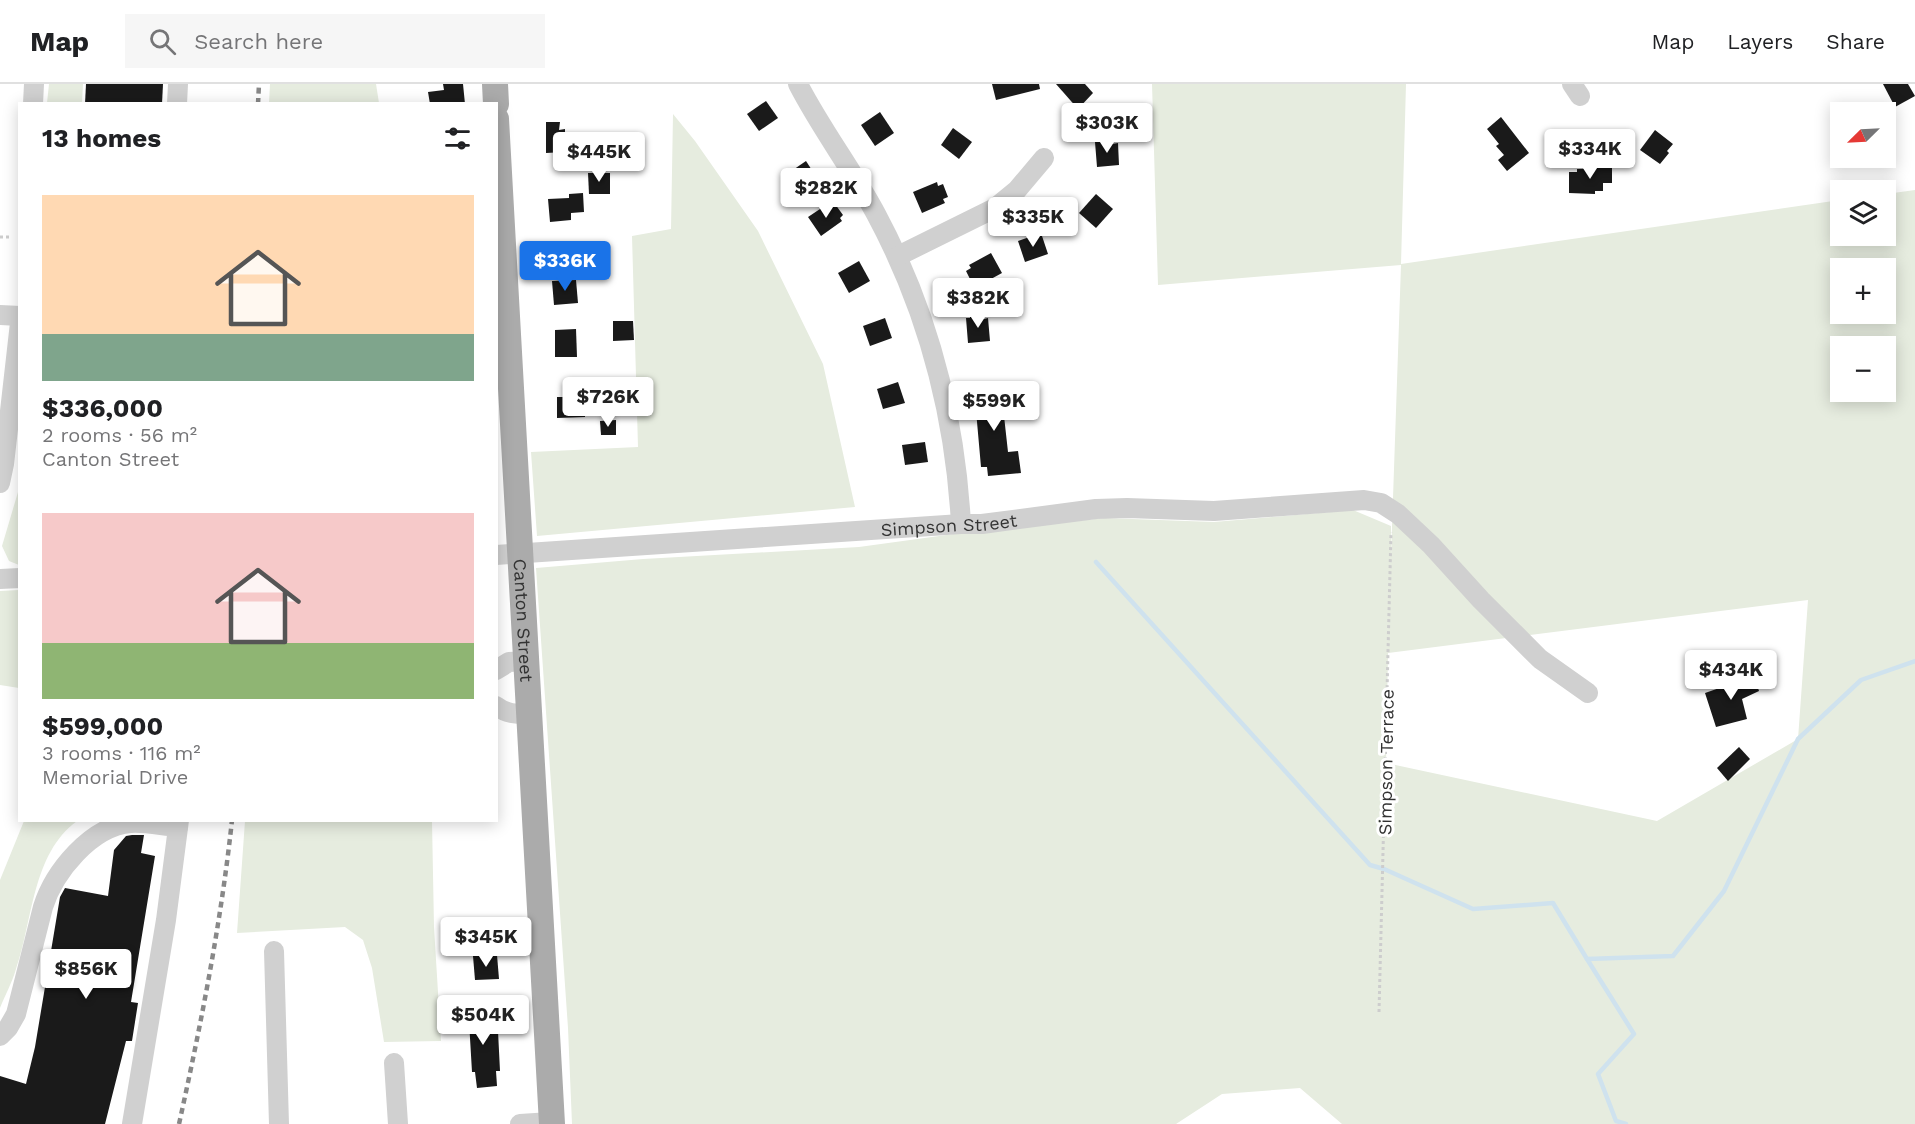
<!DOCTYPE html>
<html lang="en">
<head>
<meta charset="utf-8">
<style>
	body { margin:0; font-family:"Work Sans",sans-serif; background:#f6f6f6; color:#202124; height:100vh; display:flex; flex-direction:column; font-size:22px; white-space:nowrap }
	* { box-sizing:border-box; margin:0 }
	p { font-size:20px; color:#757577 }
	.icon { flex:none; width:33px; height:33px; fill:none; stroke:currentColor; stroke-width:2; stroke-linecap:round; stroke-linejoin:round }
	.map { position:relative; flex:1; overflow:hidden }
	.sheet { position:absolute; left:18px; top:18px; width:480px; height:720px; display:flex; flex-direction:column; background:#fff; border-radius:0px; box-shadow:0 3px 15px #0003 }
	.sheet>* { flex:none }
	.needle { width:39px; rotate:246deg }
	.controls { position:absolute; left:1830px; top:18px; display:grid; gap:12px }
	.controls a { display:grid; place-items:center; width:66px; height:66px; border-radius:0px; background:#fff; box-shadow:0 3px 15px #0003; font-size:30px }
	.price { position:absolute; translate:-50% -51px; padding:0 14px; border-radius:6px; background:#fff; color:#222; font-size:20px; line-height:39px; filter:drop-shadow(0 2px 3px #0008) }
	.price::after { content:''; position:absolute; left:50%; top:36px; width:18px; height:14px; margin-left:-9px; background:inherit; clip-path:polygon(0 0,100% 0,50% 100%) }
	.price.current { background:#1a73e8; color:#fff }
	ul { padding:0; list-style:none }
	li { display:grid; align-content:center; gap:12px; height:318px; padding:0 24px }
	li span { display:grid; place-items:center; height:186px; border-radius:0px; color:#555 }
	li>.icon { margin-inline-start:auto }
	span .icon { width:108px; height:108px; fill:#fffc; stroke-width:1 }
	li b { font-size:26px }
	h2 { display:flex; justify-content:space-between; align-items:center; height:72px; padding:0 24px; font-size:26px }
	header { display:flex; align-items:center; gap:36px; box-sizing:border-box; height:84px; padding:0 30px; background:#fff; border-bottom:2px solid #e0e0e0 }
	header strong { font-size:28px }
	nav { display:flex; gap:33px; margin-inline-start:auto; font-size:21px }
	.search { width:420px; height:54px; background:#f6f6f6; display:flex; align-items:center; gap:15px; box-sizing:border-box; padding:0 21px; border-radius:0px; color:#757577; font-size:22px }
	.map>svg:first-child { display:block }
	.green { fill:#e6ecdf; fill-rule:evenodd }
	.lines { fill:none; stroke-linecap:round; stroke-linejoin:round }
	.stream { stroke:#cfe2ee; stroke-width:4.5 }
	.building { fill:#1a1a1a }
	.path { stroke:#cdcdcd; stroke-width:3; stroke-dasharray:3 3; stroke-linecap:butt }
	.minor { stroke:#d0d0d0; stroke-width:20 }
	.major { stroke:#ababab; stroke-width:26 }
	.rail { stroke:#888; stroke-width:4.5; stroke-dasharray:6 4.5; stroke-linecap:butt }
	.labels { text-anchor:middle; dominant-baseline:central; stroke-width:6; stroke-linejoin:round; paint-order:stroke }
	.street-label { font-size:18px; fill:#333; stroke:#fff }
</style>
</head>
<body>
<header>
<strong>Map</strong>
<div class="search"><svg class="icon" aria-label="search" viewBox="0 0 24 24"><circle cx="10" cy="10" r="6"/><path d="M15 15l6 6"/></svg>Search here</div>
<nav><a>Map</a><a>Layers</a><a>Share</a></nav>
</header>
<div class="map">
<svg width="1915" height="1040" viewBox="0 0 1915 1040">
	<rect width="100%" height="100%" fill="#fff"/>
	<g class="green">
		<path d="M49,0h34l-1,19h-35z"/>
		<path d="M270,0h106l3,19h-110z"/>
		<path d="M1152,0h254l-5,180 439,-64v36h46v-42l29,-4v934h-573l-42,-36 -78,6 -46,30h-604l-4,-96 -32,-460 107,-9 216,-12 124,-17 122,-12 109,4 139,-12 38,16v30l10,-291 -243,20zM1840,184h46v46h-46zM1840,262h46v46h-46zM1808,516l-10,139 -141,82 -271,-58 2,-110z"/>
		<path d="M673,30l22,27 63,90 65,133 32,143 -318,29 -6,-84 107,-5 -6,-211 39,-7z"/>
		<path d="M19,385v96l-10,-4 -7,-15 16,-54z"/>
		<path d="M19,506h1l-1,98 -19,-3v-94z"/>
		<path d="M24,737h53c-45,33 -44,99 -61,148 -4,14 -11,26 -16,39v-128z"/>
		<path d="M245,737h187l2,106 7,114 -57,1 -12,-74 -9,-28 -18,-13 -108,6z"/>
	</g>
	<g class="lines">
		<g class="stream">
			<path d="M1096,478l274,303 14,4 89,40 80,-6 34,56"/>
			<path d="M1626,1040l-10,-3 -18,-47 36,-40 -47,-75 86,-3 51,-65 74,-152 63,-59 54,-19"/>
		</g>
	</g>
	<g class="building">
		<path d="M86,0h77l-1,20h-77z"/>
		<path d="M443,0h20l2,20h-35l-2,-12 16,-2z"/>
		<path d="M992,0h47l1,5 -44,11z"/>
		<path d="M1056,0h29l8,9 -15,16z"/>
		<path d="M1883,0h25l7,12 -20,11z"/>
		<path d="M766,17l12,17 -19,13 -12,-17z"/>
		<path d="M880,28l14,21 -19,13 -14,-21z"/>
		<path d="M1501,33l28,36 -22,18 -9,-11 6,-5 -8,-9 3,-2 -12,-15z"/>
		<path d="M546,38h14l-1,8 6,-1v23l-19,1z"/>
		<path d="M953,44l19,14 -13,17 -18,-14z"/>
		<path d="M1655,46l18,14 -6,7 2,2 -9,11 -20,-14z"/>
		<path d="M1111,57l1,3 6,-1 1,22 -22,2 -2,-25z"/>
		<path d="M806,77l11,17 -19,13 -11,-17z"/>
		<path d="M1594,82h18v17h-9v8h-8v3l-26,-1v-21h8v-3h17z"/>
		<path d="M588,89h22v21h-21z"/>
		<path d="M937,98l1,4 5,-2 5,13 -5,2 2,4 -23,10 -9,-21z"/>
		<path d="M583,109l1,19 -13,1v7l-21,2 -2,-23 21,-1v-4z"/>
		<path d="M1096,110l17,15 -17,19 -17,-15z"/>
		<path d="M829,119l2,3 4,-2 8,11 -3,3 2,3 -21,15 -13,-19z"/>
		<path d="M1041,149l7,21 -23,8 -7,-21z"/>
		<path d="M991,169l11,20 -22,12 -2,-3 -5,3 -7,-14 5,-3 -2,-3z"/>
		<path d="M859,177l11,20 -21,12 -11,-20z"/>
		<path d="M576,196l2,23 -24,2 -2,-24z"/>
		<path d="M984,229v6l4,-1 2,23 -22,2 -2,-25h4v-4z"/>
		<path d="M885,234l7,20 -22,8 -7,-20z"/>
		<path d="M613,237h20l1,19 -21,1z"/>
		<path d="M576,245l1,28h-22v-27z"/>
		<path d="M898,298l7,21 -22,6 -6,-20z"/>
		<path d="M1007,302l3,20 -7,1 5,45 10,-1 3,22 -33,3 -1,-9h-6l-7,-79z"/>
		<path d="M557,313h28v20l-28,1z"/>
		<path d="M616,336v15h-15l-1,-14z"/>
		<path d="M925,358l3,20 -23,3 -3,-20z"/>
		<path d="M1754,592l5,15 -17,8 5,20 -31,8 -11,-34z"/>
		<path d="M1739,663l11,12 -22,22 -11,-13z"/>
		<path d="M132,751h12l-3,18 14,3 -24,146 7,1 -6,38h-6l-21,83h-105v-48l26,8 9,-37 25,-150 5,-9 43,8 6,-46 12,-14z"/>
		<path d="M497,871l2,24 -24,1 -2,-24z"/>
		<path d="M487,919l1,20 4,-1 1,9h5l2,40h-4l1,15 -20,2 -2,-16h-3l-4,-68z"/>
	</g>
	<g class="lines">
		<g class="path">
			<path d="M0,153h10"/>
			<path d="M1379,928l12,-480"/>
		</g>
		<g class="minor">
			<path d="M798,0c23,45 54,85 78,130 52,97 79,200 85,310"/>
			<path d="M1572,0l8,12"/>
			<path d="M33,20l1,-20"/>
			<path d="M177,20l1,-20"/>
			<path d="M898,172l97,-48 22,-18 27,-32"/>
			<path d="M0,231l20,1"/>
			<path d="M0,399l4,-19 16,-141"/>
			<path id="s1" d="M496,471l465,-31h21l114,-15 31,-1 87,3 150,-11 17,3 17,11 33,31 50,55 59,59 48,34"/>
			<path d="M0,495l20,-1"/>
			<path d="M496,586l13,-8 17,-1"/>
			<path d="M496,622c11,8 19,8 32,8"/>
			<path d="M274,867l5,173"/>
			<path d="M0,952l8,-8 8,-14 27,-107c11,-35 48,-81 88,-84 15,-1 32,3 47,4"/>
			<path d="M394,979l4,61"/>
			<path d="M132,1040l34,-204 13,-100"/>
			<path d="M520,1040l31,-2"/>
		</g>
		<g class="major">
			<path d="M495,0l1,20"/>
			<path id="s2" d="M496,35l56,1005"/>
		</g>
		<g class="rail">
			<path d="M258,20l1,-20"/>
			<path d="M179,1040c22,-100 42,-201 53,-304"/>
		</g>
	</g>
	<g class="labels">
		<g class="street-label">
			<text stroke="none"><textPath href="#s1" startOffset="454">Simpson Street</textPath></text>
			<text stroke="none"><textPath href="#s2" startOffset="502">Canton Street</textPath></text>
			<text transform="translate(1386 678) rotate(-89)">Simpson Terrace</text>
		</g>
	</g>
</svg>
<div class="controls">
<a><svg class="needle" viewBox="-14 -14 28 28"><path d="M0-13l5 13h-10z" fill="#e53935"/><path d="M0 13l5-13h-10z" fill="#757577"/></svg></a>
<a><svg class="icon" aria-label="layers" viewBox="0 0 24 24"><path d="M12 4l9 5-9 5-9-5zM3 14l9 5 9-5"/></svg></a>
<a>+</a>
<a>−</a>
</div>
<b class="price" style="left:1107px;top:70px">$303K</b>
<b class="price" style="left:1590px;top:96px">$334K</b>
<b class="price" style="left:599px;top:99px">$445K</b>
<b class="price" style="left:826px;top:135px">$282K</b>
<b class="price" style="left:1033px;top:164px">$335K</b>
<b class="price current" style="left:565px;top:208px">$336K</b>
<b class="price" style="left:978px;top:245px">$382K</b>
<b class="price" style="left:608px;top:344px">$726K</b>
<b class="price" style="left:994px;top:348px">$599K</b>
<b class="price" style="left:1731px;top:617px">$434K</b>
<b class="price" style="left:486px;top:884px">$345K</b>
<b class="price" style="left:86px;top:916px">$856K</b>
<b class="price" style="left:483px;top:962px">$504K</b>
<section class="sheet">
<h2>13 homes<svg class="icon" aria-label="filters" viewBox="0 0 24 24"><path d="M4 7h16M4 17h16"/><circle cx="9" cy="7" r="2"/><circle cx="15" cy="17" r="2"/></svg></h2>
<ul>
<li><span style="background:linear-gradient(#ffd9b3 75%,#7fa58c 0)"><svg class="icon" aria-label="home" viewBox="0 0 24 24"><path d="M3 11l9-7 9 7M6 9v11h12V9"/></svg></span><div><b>$336,000</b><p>2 rooms · 56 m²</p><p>Canton Street</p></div></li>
<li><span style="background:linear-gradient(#f6c9c9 70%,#8fb573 0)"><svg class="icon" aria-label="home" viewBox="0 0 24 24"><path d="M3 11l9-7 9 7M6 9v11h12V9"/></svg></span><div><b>$599,000</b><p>3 rooms · 116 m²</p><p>Memorial Drive</p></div></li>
</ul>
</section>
</div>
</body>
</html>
